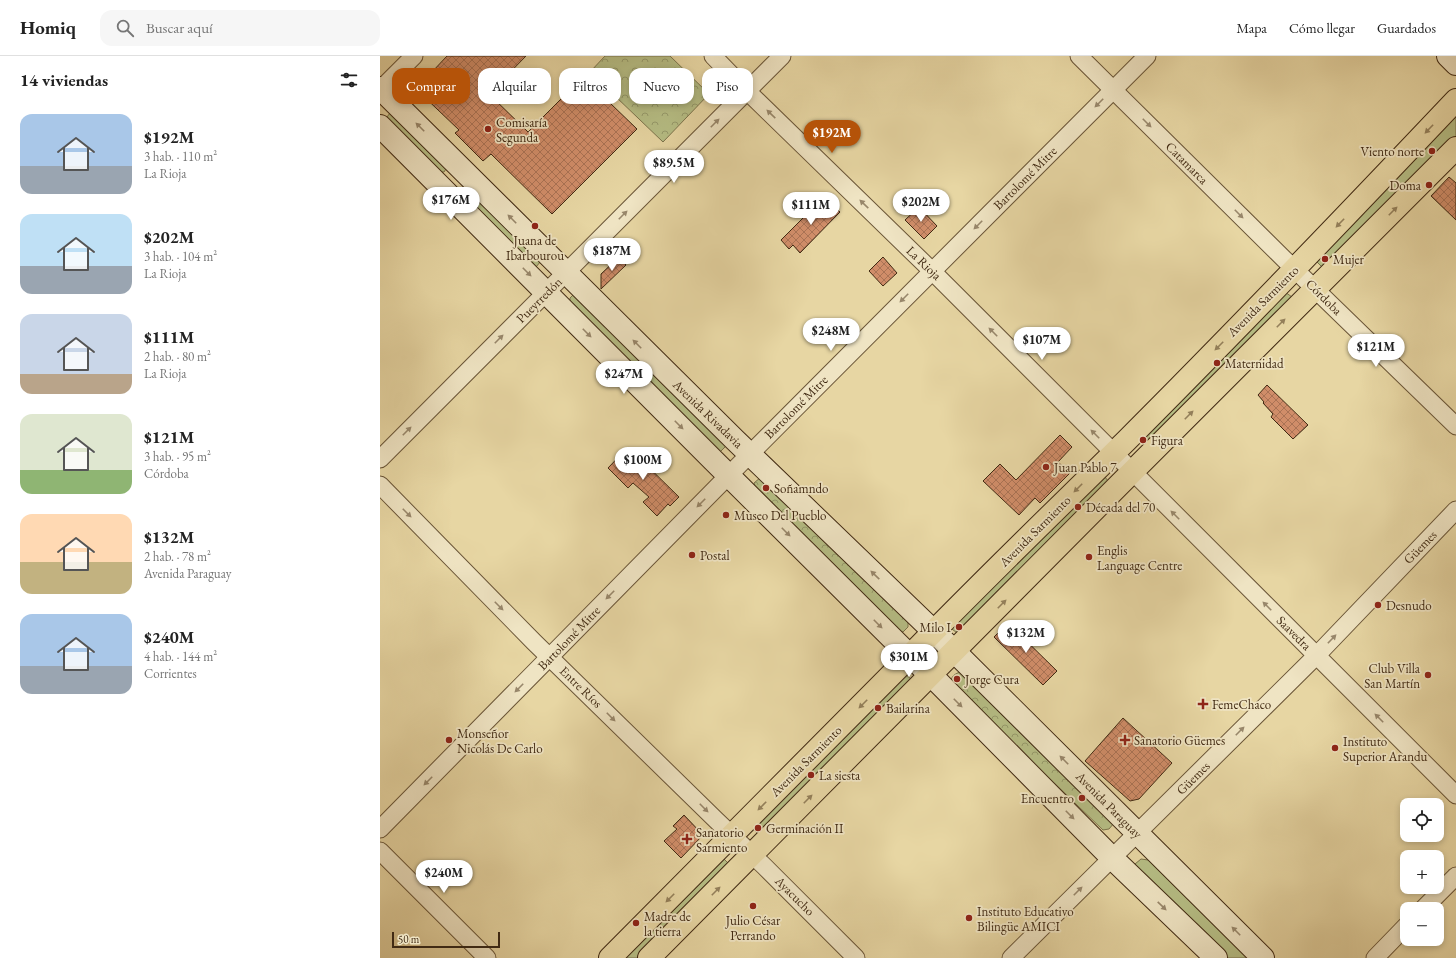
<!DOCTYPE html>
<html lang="es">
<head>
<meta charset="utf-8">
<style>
	body { margin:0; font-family:"EB Garamond",serif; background:#f6f6f6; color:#222; height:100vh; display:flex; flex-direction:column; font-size:15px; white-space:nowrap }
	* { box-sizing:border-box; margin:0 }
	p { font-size:13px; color:#767676 }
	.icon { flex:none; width:22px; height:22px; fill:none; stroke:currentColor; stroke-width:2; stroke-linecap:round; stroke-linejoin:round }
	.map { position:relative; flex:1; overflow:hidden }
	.side { display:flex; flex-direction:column; background:#fff; width:380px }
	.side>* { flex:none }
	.top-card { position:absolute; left:12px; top:12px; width:380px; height:36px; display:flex; gap:8px }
	.fabs { position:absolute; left:1020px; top:742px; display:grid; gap:8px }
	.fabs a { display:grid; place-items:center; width:44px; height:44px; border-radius:8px; background:#fff; box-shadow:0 2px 6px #0003; font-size:20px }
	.scale { position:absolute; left:12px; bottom:10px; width:108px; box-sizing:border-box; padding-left:4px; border:2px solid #412a13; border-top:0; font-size:11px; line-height:14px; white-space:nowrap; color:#412a13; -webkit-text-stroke:3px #efe4c3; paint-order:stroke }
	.price { position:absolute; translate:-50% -34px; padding:0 9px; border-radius:14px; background:#fff; color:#222; font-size:13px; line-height:26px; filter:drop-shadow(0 1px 2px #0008) }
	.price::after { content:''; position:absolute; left:50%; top:24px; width:12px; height:9px; margin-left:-6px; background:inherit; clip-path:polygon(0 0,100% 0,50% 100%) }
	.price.on { background:#b45309; color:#fff }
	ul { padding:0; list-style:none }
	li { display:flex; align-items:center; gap:12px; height:100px; padding:0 20px }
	li span { display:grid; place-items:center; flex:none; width:112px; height:80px; border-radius:12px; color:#555 }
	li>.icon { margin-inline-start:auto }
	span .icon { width:48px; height:48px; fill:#fffc; stroke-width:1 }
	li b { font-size:17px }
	h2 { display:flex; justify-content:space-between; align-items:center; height:48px; padding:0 20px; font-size:17px }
	.chip { padding:0 14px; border-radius:12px; background:#fff; box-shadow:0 2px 6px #0003; font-size:14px; line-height:36px }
	.chip.on { background:#b45309; color:#fff }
	header { display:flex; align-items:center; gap:24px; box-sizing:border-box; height:56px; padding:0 20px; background:#fff; border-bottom:1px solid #e0e0e0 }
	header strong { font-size:19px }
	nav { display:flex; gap:22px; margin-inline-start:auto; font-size:14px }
	.search { width:280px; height:36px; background:#f6f6f6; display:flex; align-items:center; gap:10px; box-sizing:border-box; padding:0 14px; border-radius:12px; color:#767676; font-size:15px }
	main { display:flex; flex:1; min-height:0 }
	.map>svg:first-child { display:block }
	.grass { fill:#b6be85; stroke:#7c744c }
	.forest { fill:url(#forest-crowns); stroke:#7c744c }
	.building { fill:url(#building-cross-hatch); stroke:#412a13 }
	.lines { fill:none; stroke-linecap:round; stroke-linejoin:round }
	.street-casing { stroke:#6a5537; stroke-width:19 }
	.secondary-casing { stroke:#412a13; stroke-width:24 }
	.primary-casing { stroke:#412a13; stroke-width:24 }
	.street { stroke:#efe4c3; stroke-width:17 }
	.secondary { stroke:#efe4c3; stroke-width:22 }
	.primary { stroke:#e7d6a3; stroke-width:22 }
	.oneway { fill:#98876b }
	.oneway2 { fill:#94805b }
	.poi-dot { fill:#8f2418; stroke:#efe4c3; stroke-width:1.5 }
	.labels { text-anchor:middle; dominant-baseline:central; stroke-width:3.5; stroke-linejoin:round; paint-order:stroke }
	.poi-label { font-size:13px; fill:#412a13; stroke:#efe4c3; text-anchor:start }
	.street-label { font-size:13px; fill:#412a13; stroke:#efe4c3 }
</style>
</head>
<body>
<header>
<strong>Homiq</strong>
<div class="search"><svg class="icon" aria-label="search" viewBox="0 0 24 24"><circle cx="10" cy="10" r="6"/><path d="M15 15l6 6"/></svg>Buscar aquí</div>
<nav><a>Mapa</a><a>Cómo llegar</a><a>Guardados</a></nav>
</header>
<main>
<section class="side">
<h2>14 viviendas<svg class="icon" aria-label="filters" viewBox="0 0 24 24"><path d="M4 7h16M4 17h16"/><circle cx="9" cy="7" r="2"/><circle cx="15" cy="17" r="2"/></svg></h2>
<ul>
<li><span style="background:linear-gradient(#a9c7e8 65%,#9aa5b1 0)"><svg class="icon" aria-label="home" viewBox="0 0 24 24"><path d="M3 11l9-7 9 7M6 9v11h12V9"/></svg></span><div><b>$192M</b><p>3 hab. · 110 m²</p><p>La Rioja</p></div></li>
<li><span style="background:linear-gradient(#bfe0f5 65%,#9aa5b1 0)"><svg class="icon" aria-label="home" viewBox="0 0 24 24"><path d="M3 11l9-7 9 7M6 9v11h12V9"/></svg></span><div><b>$202M</b><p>3 hab. · 104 m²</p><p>La Rioja</p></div></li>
<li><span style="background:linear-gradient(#c9d6e8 75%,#b9a48a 0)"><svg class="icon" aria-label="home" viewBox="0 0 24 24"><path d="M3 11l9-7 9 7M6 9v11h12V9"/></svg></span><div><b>$111M</b><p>2 hab. · 80 m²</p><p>La Rioja</p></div></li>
<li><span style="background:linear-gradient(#dfe7d0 70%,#8fb573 0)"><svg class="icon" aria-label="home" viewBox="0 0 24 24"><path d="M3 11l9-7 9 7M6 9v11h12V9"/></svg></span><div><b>$121M</b><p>3 hab. · 95 m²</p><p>Córdoba</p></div></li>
<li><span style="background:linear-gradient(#ffd9b3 60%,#c2b280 0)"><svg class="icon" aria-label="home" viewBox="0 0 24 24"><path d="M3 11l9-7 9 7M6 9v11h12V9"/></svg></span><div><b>$132M</b><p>2 hab. · 78 m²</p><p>Avenida Paraguay</p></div></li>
<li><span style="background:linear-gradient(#a9c7e8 65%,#9aa5b1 0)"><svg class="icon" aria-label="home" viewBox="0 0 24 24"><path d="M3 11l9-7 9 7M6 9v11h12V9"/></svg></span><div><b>$240M</b><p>4 hab. · 144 m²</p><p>Corrientes</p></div></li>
</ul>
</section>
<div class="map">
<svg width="1076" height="902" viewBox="0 0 1076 902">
	<defs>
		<pattern id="forest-crowns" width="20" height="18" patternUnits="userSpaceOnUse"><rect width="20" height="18" fill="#b6be85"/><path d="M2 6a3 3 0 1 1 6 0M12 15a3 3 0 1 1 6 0" fill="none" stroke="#969b6c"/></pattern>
		<pattern id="building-cross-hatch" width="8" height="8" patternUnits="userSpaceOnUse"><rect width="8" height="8" fill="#d08d69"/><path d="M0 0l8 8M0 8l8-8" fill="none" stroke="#aa7355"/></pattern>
	</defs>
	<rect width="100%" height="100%" fill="#e7d6a3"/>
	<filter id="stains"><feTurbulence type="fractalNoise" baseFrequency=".005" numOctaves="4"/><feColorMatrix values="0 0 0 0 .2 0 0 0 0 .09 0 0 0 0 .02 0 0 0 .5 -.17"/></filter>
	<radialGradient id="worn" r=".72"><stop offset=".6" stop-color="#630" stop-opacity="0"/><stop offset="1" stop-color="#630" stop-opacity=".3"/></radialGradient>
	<g class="grass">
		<path d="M10,57l56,56 -2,3h-3l-53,-52 -1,-3z"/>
		<path d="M1076,60v21l-129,129 -5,1 -5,-5v-5z"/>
		<path d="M98,139l63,66 -5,6h-2l-64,-65z"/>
		<path d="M905,236l7,5 -147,148 -6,-5z"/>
		<path d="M194,238l152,152 -6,6 -150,-148v-6z"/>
		<path d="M725,421l3,4 -151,152 -5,-4 1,-6z"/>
		<path d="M525,618l6,5 -151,157 -11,-11z"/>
		<path d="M344,803l4,4 -88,95h-21z"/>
		<path d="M761,803l7,1 100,98h-21l-90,-87 -2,-7z"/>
	</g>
	<g class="forest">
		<path d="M225,0h65l39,38 -46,48 -73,-70z"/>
		<path d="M381,421l147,144v6l-5,5 -4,-1 -144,-144 -1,-4z"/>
		<path d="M581,616l153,151 -5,6 -6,1 -153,-147c1,-6 5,-10 11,-11z"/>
	</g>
	<g class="building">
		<path d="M67,0h79l-37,38 39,38 55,-55 54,52 -85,85 -61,-60 -8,7 -28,-28 4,-3 -43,-41z"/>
		<path d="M1069,121l7,6v37l-25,-24z"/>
		<path d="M444,141l16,15 -40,41 -7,-8 -4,4 -8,-9z"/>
		<path d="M539,151l18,19 -13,13 -19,-19z"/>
		<path d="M239,201l7,8 -25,24v-15z"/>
		<path d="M503,201l14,16 -14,13 -14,-15z"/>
		<path d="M887,329l41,40 -15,14 -22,-22 2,-3 -10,-11 1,-1 -6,-7z"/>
		<path d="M680,379l12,12 -14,15 12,11 -30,30 -5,-5 -16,17 -36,-34 17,-17 16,16z"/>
		<path d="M248,391l51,50 -9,9 -2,-2 -11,12 -14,-14 6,-5 -16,-14 -5,5 -20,-20z"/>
		<path d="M628,567l49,48 -14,14 -49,-48z"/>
		<path d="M743,662l49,45 -33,36 -9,2 -45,-40z"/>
		<path d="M304,759l19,20 -22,23 -17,-17 13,-12 -4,-3z"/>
	</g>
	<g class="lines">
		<defs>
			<g id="street">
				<path d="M333,0l34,35 185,180 524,524"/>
				<path d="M699,0l205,203 172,167"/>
				<path d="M0,34l34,-34"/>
				<path d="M0,403l402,-403"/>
				<path d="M0,429l154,157 182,178 48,46 92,92"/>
				<path d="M0,773l349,-354 418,-419"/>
				<path d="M0,795l107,107"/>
				<path d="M1043,853l33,-33"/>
				<path d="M631,902l306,-303 139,-145"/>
				<path d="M995,902l32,-33"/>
			</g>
			<g id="secondary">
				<path d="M1068,0l8,8"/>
				<path d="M0,32l355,352 220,212 308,306"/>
				<path d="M0,70l333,334 197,196 21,19 181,183 104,100"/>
			</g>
			<g id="primary">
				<path d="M230,902l291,-293c74,-77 150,-150 226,-225 111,-111 220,-225 329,-340"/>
				<path d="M269,902l469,-472 338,-338"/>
			</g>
		</defs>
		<use href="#street" class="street-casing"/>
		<use href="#secondary" class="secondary-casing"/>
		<use href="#primary" class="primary-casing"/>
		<use href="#street" class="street"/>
		<use href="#secondary" class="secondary"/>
		<use href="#primary" class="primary"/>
	</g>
	<defs><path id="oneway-solid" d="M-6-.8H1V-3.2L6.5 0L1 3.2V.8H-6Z"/></defs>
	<g class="oneway">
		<use href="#oneway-solid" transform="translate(719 47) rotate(135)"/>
		<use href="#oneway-solid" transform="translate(391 58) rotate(-136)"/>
		<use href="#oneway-solid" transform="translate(335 67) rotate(-45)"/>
		<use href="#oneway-solid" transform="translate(767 67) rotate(45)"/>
		<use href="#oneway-solid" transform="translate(40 71) rotate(-135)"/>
		<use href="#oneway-solid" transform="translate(484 148) rotate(-136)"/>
		<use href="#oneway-solid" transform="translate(859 158) rotate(45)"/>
		<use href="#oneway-solid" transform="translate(243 159) rotate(-45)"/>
		<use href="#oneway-solid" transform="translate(132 163) rotate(-135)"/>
		<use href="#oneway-solid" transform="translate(598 169) rotate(135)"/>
		<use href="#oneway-solid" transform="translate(147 216) rotate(45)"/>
		<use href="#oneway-solid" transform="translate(524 242) rotate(135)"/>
		<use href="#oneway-solid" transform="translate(613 276) rotate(-135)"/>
		<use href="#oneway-solid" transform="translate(207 277) rotate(45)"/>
		<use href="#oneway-solid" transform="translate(119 283) rotate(-45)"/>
		<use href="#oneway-solid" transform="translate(257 288) rotate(-135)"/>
		<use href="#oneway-solid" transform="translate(299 369) rotate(45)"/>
		<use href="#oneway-solid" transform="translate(27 375) rotate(-45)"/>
		<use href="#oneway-solid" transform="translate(715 378) rotate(-135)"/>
		<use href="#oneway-solid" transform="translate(321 447) rotate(135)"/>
		<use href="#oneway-solid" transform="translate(27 457) rotate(45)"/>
		<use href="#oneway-solid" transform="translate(795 459) rotate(-135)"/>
		<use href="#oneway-solid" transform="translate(406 476) rotate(45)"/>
		<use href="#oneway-solid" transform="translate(495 519) rotate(-136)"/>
		<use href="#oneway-solid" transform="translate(230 539) rotate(135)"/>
		<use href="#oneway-solid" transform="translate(119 550) rotate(45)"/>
		<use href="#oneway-solid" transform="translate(887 550) rotate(-135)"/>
		<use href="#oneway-solid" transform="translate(498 568) rotate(45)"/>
		<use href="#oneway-solid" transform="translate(952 583) rotate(-46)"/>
		<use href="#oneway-solid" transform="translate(139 632) rotate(135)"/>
		<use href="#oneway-solid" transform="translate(578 647) rotate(45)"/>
		<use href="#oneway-solid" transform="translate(231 661) rotate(45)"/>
		<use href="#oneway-solid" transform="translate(999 662) rotate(-135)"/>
		<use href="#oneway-solid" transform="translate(860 675) rotate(-45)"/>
		<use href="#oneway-solid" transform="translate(684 704) rotate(-135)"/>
		<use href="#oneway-solid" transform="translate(48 725) rotate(135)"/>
		<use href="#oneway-solid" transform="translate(324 752) rotate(45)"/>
		<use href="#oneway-solid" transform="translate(690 759) rotate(45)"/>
		<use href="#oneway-solid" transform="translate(698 835) rotate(-45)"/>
		<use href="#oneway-solid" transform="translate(782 850) rotate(44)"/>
		<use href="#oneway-solid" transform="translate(856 875) rotate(-135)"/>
	</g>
	<g class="oneway2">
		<use href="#oneway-solid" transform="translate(1049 73) rotate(134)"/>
		<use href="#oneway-solid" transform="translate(1013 155) rotate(-45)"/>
		<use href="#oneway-solid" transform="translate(960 167) rotate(134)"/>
		<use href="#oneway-solid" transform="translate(901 267) rotate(-45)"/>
		<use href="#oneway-solid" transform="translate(839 290) rotate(135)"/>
		<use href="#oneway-solid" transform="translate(809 359) rotate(-45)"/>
		<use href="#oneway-solid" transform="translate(698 432) rotate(135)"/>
		<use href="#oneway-solid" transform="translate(622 548) rotate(-45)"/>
		<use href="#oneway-solid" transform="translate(483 648) rotate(135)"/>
		<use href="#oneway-solid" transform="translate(428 743) rotate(-45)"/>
		<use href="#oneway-solid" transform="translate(382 750) rotate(135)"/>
		<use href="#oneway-solid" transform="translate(336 835) rotate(-45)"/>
		<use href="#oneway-solid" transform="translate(290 842) rotate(135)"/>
	</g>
	<g class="poi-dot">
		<circle cx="108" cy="73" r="4"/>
		<circle cx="1052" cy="95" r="4"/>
		<circle cx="1049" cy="129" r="4"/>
		<circle cx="155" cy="170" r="4"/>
		<circle cx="945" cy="203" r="4"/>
		<circle cx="837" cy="307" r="4"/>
		<circle cx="763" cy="384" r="4"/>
		<circle cx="666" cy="411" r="4"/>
		<circle cx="386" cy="432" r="4"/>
		<circle cx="698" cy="451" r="4"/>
		<circle cx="346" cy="459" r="4"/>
		<circle cx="312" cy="499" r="4"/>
		<circle cx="709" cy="501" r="4"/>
		<circle cx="998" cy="549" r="4"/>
		<circle cx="579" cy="571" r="4"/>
		<circle cx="1048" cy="619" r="4"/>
		<circle cx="577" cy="623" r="4"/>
		<path d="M821 642h4v4h4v4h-4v4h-4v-4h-4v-4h4z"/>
		<circle cx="498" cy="652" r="4"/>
		<circle cx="69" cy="684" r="4"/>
		<path d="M743 678h4v4h4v4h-4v4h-4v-4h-4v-4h4z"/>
		<circle cx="955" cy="692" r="4"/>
		<circle cx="431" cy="719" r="4"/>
		<circle cx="702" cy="742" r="4"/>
		<circle cx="378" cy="772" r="4"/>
		<path d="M305 777h4v4h4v4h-4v4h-4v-4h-4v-4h4z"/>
		<circle cx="373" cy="850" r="4"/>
		<circle cx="589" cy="862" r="4"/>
		<circle cx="256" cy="867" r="4"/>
	</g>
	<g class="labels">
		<g class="poi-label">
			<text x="116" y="66">Comisaría<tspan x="116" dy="15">Segunda</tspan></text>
			<text x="1044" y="95" text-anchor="end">Viento norte</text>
			<text x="1041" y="129" text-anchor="end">Doma</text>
			<text x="155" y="184" text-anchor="middle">Juana de<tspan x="155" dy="15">Ibarbourou</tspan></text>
			<text x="953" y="203">Mujer</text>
			<text x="845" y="307">Maternidad</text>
			<text x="771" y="384">Figura</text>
			<text x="674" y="411">Juan Pablo 7</text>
			<text x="394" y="432">Soñamndo</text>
			<text x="706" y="451">Década del 70</text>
			<text x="354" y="459">Museo Del Pueblo</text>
			<text x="717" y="494">Englis<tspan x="717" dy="15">Language Centre</tspan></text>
			<text x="320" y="499">Postal</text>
			<text x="1006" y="549">Desnudo</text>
			<text x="571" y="571" text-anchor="end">Milo I</text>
			<text x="1040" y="612" text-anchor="end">Club Villa<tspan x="1040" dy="15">San Martín</tspan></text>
			<text x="585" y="623">Jorge Cura</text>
			<text x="832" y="648">FemeChaco</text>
			<text x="506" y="652">Bailarina</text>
			<text x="77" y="677">Monseñor<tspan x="77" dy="15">Nicolás De Carlo</tspan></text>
			<text x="754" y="684">Sanatorio Güemes</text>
			<text x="963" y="685">Instituto<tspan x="963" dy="15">Superior Arandu</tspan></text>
			<text x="439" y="719">La siesta</text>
			<text x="694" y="742" text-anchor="end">Encuentro</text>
			<text x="386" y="772">Germinación II</text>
			<text x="316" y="776">Sanatorio<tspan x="316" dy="15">Sarmiento</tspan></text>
			<text x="597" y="855">Instituto Educativo<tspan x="597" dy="15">Bilingüe AMICI</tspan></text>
			<text x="264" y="860">Madre de<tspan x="264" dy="15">la tierra</tspan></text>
			<text x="373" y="864" text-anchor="middle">Julio César<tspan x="373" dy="15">Perrando</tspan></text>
		</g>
		<g class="street-label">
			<text transform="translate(807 107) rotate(45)">Catamarca</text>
			<text transform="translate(645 122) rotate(-45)">Bartolomé Mitre</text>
			<text transform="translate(544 207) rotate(44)">La Rioja</text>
			<text transform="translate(944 241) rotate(45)">Córdoba</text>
			<text transform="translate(159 244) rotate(-45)">Pueyrredón</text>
			<text transform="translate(883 245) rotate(-45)">Avenida Sarmiento</text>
			<text transform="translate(416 351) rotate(-45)">Bartolomé Mitre</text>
			<text transform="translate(328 358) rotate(44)">Avenida Rivadavia</text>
			<text transform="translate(655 475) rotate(-45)">Avenida Sarmiento</text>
			<text transform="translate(1040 491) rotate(-46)">Güemes</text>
			<text transform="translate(914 577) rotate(45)">Saavedra</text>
			<text transform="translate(189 582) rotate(-46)">Bartolomé Mitre</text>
			<text transform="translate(201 631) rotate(44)">Entre Ríos</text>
			<text transform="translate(426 705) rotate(-45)">Avenida Sarmiento</text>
			<text transform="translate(813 722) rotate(-45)">Güemes</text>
			<text transform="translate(729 749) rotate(45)">Avenida Paraguay</text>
			<text transform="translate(415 840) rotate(45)">Ayacucho</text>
		</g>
	</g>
	<rect width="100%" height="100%" filter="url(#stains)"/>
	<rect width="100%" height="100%" fill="url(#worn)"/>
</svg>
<div class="fabs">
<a><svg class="icon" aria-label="locate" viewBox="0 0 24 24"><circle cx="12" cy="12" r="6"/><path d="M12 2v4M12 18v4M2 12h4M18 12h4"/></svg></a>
<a>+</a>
<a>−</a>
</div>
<div class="scale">50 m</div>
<b class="price on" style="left:452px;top:98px">$192M</b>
<b class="price" style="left:294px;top:128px">$89.5M</b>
<b class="price" style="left:71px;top:165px">$176M</b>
<b class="price" style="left:541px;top:167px">$202M</b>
<b class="price" style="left:431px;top:170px">$111M</b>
<b class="price" style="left:232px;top:216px">$187M</b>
<b class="price" style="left:451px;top:296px">$248M</b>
<b class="price" style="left:662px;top:305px">$107M</b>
<b class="price" style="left:996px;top:312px">$121M</b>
<b class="price" style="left:244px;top:339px">$247M</b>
<b class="price" style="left:263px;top:425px">$100M</b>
<b class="price" style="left:646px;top:598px">$132M</b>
<b class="price" style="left:529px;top:622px">$301M</b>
<b class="price" style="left:64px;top:838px">$240M</b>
<div class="top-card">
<a class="chip on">Comprar</a>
<a class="chip">Alquilar</a>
<a class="chip">Filtros</a>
<a class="chip">Nuevo</a>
<a class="chip">Piso</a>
</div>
</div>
</main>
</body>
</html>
